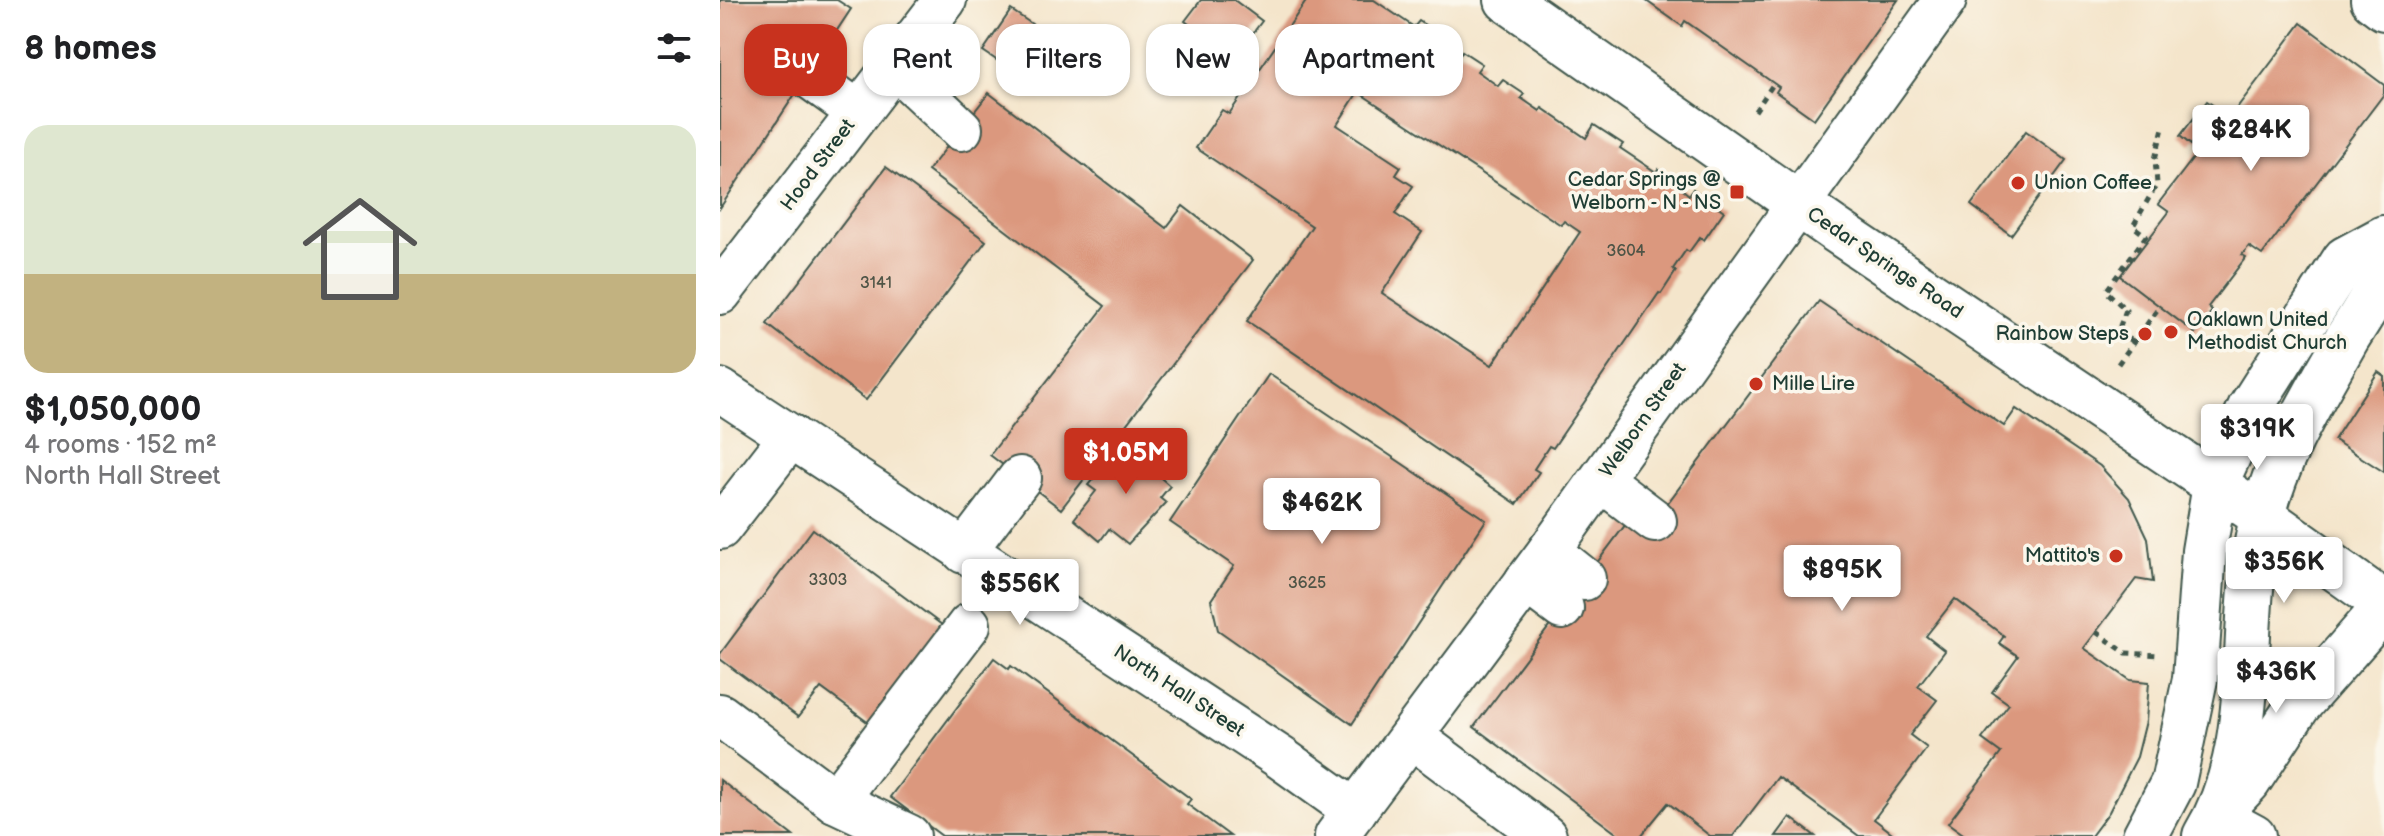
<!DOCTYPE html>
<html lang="en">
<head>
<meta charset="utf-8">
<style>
	body { margin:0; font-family:"Balsamiq Sans",sans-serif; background:#f6f6f6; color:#202124; height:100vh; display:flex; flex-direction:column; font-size:30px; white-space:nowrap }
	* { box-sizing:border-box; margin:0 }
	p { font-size:26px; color:#757577 }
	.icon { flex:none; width:44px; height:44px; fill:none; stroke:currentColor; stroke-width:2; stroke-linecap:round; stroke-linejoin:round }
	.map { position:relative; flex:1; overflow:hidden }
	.drawer { display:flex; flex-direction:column; background:#fff; width:720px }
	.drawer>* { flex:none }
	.top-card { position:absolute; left:24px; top:24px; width:760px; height:72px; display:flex; gap:16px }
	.price { position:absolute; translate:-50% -68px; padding:0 18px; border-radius:8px; background:#fff; color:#222; font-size:26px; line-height:52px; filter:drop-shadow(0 2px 4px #0008) }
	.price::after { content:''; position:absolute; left:50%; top:48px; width:24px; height:18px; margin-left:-12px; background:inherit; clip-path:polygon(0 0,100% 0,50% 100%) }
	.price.active { background:#c8321e; color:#fff }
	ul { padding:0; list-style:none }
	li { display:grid; align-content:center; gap:16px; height:424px; padding:0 24px }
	li span { display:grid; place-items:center; height:248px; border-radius:24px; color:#555 }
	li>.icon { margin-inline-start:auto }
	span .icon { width:144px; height:144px; fill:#fffc; stroke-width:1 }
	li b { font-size:34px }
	h2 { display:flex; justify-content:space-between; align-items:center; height:96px; padding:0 24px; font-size:34px }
	.chip { padding:0 28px; border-radius:24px; background:#fff; box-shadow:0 2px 6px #0004; font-size:28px; line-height:72px }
	.chip.active { background:#c8321e; color:#fff }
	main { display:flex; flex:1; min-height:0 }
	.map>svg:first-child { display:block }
	.building { fill:#db987e; fill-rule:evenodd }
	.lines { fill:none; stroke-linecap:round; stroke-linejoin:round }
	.minor-casing { stroke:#3f564b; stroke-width:46 }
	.major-casing { stroke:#3f564b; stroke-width:48 }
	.path { stroke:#3f564b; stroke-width:5; stroke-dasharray:6 6; stroke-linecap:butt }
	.minor { stroke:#fff; stroke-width:42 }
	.major { stroke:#fff; stroke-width:44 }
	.poi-dot { fill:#c8321e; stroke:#fbf7ec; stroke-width:3 }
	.labels { text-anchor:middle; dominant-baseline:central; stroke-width:7; stroke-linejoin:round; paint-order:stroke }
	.number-label { font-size:16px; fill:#4e5446 }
	.street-label { font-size:20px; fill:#1f3d34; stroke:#fbf7ec }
	.poi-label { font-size:20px; fill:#1f3d34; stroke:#fbf7ec; text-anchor:end }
</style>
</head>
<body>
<main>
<section class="drawer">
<h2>8 homes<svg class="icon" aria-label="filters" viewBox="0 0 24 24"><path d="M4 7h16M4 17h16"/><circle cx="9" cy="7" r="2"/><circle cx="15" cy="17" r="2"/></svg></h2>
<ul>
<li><span style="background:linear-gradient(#dfe7d0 60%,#c2b280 0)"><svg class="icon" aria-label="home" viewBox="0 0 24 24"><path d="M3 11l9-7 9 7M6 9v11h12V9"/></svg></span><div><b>$1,050,000</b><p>4 rooms · 152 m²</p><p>North Hall Street</p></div></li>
</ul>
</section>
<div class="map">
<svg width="1664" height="836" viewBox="0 0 1664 836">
	<rect width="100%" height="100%" fill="#fbf7ec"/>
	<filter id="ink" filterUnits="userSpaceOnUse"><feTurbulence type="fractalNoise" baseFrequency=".0125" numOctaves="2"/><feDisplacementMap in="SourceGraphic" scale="16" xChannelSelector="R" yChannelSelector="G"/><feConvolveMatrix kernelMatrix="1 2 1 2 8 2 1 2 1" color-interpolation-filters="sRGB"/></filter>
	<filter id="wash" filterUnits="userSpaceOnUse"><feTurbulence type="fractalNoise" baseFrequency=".006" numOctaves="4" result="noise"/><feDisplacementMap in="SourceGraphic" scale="32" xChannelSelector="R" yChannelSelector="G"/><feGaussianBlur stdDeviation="1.8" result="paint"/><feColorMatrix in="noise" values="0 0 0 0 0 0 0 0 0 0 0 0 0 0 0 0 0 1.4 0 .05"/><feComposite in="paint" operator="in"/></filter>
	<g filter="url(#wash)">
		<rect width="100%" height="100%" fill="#f4e5cb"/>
		<g id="blocks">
			<g class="building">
				<path d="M0,0h117l14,9 -131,199z"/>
				<path d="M481,0h33l28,21 -28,37 -49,-37z"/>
				<path d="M587,0h67l40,27 5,-6 24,16 -5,6 20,14 4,-6 20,13 -5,7 21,15 5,-6 21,14 -3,4 19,13 2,-3 44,30 8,-13 29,19 -3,4 36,24 2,-3 31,26 4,-6 31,22 -20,29 -4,-3 -11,15 -3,-2 -13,19 3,2 -15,23 -2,-1 -106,155 -4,-2 -15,23 5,3 -22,32 -270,-183 65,-95 -116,-78 26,-38 7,4zM638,92l203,133 3,-4 16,11 -88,133 -110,-72 40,-61 -27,-18 18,-28 -17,-11 5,-8 -64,-42z"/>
				<path d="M925,0h253l-84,119 -38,-27 3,-5 -94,-66 -3,5z"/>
				<path d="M291,10l70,47 -21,30 -14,-9 -8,10 -55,-37z"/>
				<path d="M1581,23l83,62v9l-122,161 -13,-9 -7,9 4,2 -38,50 4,4 -17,22 -75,-57 49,-64 -11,-8 46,-60 -8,-5 -5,6 -11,-9 27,-35 23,16z"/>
				<path d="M269,93l177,135 17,-22 70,54 -192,249 -71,-54 115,-149 -177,-135z"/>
				<path d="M1306,131l40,29 -55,75 -40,-30z"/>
				<path d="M166,167l100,74 -120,159 -99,-76z"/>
				<path d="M1099,301l185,125 12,-17 84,57 29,32 19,40 5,44 -17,-3 -52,69 46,32 19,2 -3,39 -9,36 -28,55 -18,24h-125l-18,-13 53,-70 -19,-14 27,-35 -17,-12 26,-36 -19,-13 5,-7 -49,-37 -29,37 19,15 -27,35 19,14 -27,35 17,13 -53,71 22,17h-37l-81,-59 -45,59h-23l-42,-33 -27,33h-21l-146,-109 155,-207 17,12z"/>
				<path d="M1658,372l6,4v96l-50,-32z"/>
				<path d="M549,374l217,146 -134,204 -134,-94 -7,-30 23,-34 -64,-44z"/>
				<path d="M428,439l20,16 -14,17 16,14 -10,12 6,5 -38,41 -19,-15 -9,12 -26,-22 22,-28 -8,-6 17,-20 12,11z"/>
				<path d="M93,529l137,102 -73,98 -56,-41 -23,29 -78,-58v-5z"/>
				<path d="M274,658l15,11 2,-3 180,133 -4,5 43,32h-288l-52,-39z"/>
				<path d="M0,780l73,56h-73z"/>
				<path d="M1070,817l25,19h-39z"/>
			</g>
		</g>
	</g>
	<g filter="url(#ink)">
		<use href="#blocks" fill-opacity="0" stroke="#3f564b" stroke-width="2"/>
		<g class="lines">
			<defs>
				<g id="minor">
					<path d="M1652,0l12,9"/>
					<path d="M174,66l67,63"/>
					<path d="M88,76l50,36"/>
					<path d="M0,293l225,-293"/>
					<path d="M0,390l561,368 74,53"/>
					<path d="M881,480l54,41"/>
					<path d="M0,528l71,-92"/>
					<path d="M829,551l35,28"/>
					<path d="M244,552l56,-74"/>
					<path d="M806,581l36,27"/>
					<path d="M0,715l115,86 74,35"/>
					<path d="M691,736l134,100"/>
					<path d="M115,801l134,-176"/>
					<path d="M1497,816l37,20"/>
					<path d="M616,836l213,-285 396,-551"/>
				</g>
				<g id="major">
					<path d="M787,0l327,229 428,287 122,87"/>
					<path d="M1512,799l16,-17 50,-76 86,-98"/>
					<path d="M1425,836l28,-53 22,-104 9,-128 11,-66 35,-77 95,-149 39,-21"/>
					<path d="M1485,836c59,-97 30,-216 58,-321 16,-63 51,-118 83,-175 10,-17 31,-45 34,-64 3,-12 3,-25 4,-36"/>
				</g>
			</defs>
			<use href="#minor" class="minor-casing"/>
			<use href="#major" class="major-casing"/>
			<g class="path">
				<path d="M1035,111l19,-28"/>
				<path d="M1414,342l-16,-11 8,-21 -20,-19 40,-55 -13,-10 24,-42 -2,-25 8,-31"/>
				<path d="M1398,364l42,-58"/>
				<path d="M1376,632l30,21 34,2"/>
			</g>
			<use href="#minor" class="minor"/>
			<use href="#major" class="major"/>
		</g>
	</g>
	<g class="poi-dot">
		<circle cx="1298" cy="183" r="8"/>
		<rect x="1009" y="184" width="16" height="16" rx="4"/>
		<circle cx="1451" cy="332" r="8"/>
		<circle cx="1425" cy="334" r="8"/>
		<circle cx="1036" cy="384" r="8"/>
		<circle cx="1396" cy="556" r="8"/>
	</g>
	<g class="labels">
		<g class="number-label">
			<text x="906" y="251">3604</text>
			<text x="156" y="283">3141</text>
			<text x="108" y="580">3303</text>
			<text x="587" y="583">3625</text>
		</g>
		<g class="street-label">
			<text transform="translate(98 165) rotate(-53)">Hood Street</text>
			<text transform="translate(1165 263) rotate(34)">Cedar Springs Road</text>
			<text transform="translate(923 420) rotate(-55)">Welborn Street</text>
			<text transform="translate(459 691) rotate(33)">North Hall Street</text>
		</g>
		<g class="poi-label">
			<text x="1001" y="180">Cedar Springs @<tspan x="1001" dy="23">Welborn - N - NS</tspan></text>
			<text x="1314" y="183" text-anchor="start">Union Coffee</text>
			<text x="1467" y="320" text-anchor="start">Oaklawn United<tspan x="1467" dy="23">Methodist Church</tspan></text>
			<text x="1409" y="334">Rainbow Steps</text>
			<text x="1052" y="384" text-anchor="start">Mille Lire</text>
			<text x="1380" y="556">Mattito's</text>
		</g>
	</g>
</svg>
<b class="price" style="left:1531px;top:173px">$284K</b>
<b class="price" style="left:1537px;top:472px">$319K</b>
<b class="price active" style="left:406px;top:496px">$1.05M</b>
<b class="price" style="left:602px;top:546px">$462K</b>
<b class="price" style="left:1564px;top:605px">$356K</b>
<b class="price" style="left:1122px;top:613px">$895K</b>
<b class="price" style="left:300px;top:627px">$556K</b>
<b class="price" style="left:1556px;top:715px">$436K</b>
<div class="top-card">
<a class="chip active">Buy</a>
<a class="chip">Rent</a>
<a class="chip">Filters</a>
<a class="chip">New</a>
<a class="chip">Apartment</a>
</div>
</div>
</main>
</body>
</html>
